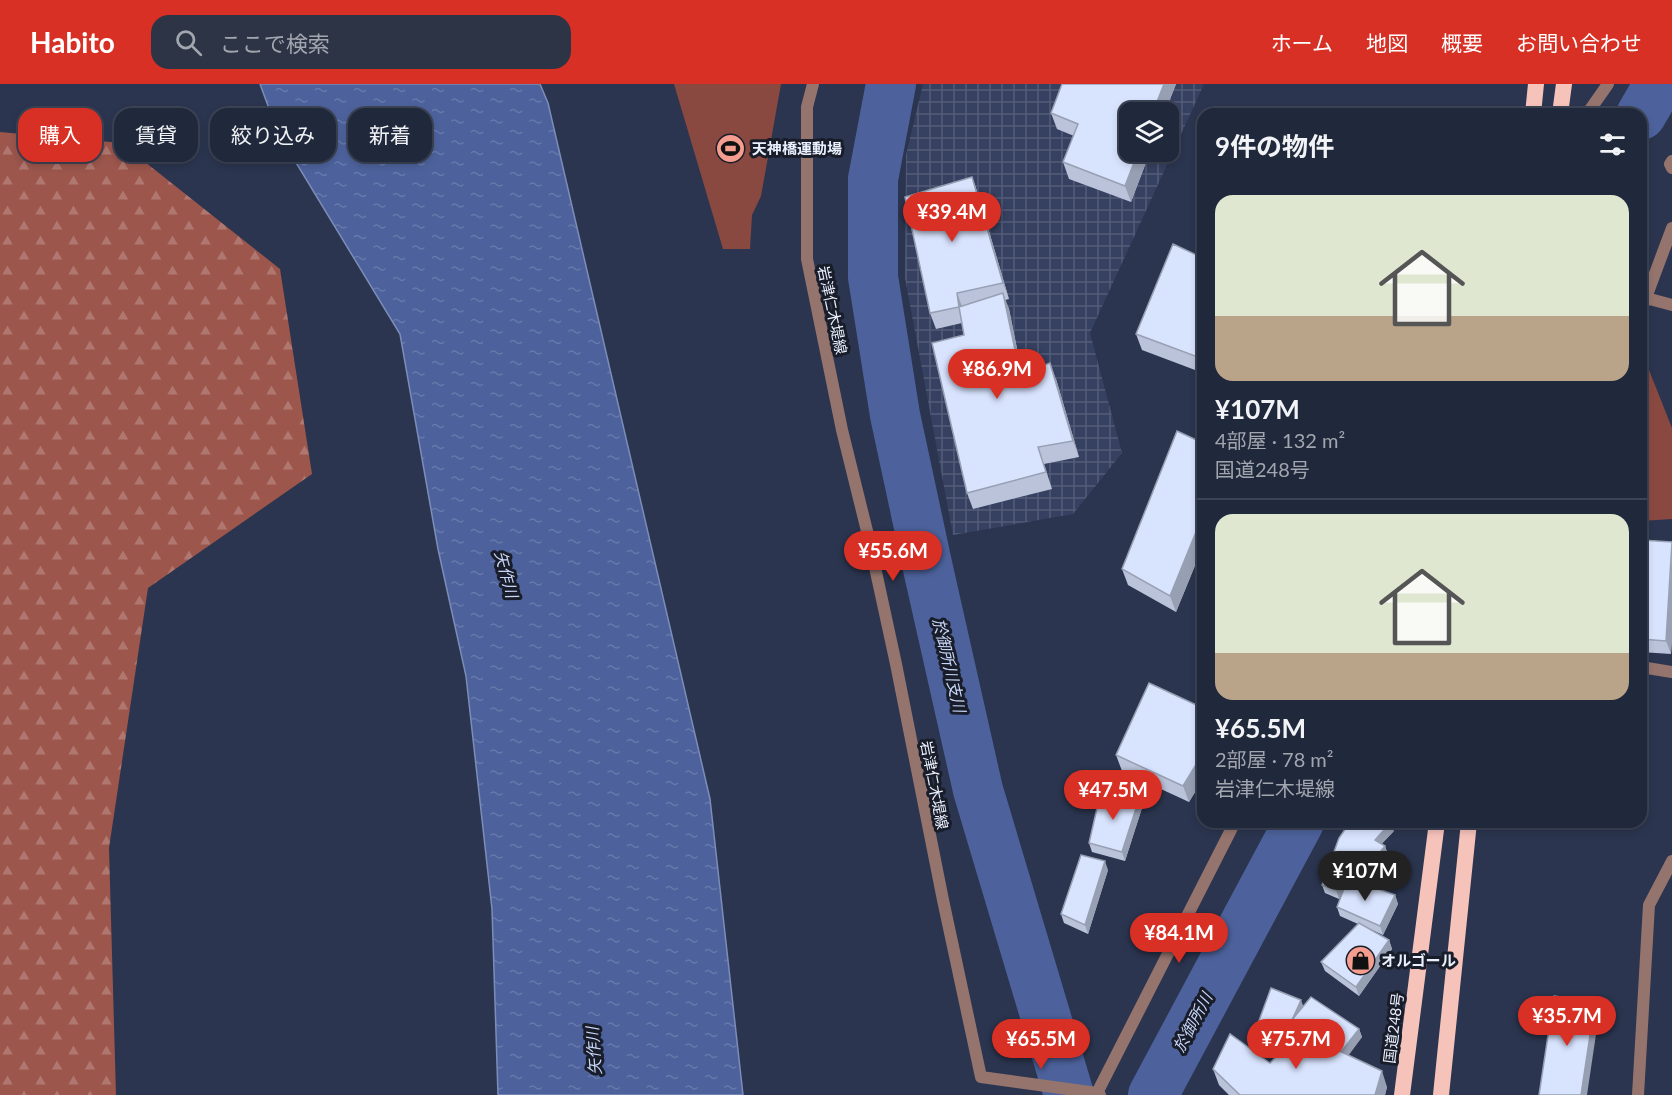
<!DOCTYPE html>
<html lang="ja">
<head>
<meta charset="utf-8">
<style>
	body { margin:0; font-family:Lato,"Noto Sans JP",sans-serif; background:#2d3446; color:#f1f3f6; height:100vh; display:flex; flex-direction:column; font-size:22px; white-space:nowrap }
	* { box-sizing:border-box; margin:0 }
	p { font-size:20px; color:#a2a6af }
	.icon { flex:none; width:33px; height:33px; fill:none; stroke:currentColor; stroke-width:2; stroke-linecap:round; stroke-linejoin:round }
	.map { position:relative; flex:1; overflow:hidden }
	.sheet { position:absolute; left:1197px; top:24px; width:450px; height:720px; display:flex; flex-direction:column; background:#20283b; border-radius:18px; box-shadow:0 3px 9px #0003,0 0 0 2px #3d4455 }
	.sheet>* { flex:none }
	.guide { position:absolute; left:18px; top:24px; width:570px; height:54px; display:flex; gap:12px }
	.controls { position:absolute; left:1119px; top:18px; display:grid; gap:12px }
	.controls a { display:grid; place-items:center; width:60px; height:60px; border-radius:12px; background:#20283b; box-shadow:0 3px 9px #0003,0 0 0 2px #3d4455; font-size:30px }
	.price { position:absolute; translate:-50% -51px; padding:0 14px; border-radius:21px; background:#d93025; color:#fff; font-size:20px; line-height:39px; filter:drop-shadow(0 2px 3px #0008) }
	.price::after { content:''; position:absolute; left:50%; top:36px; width:18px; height:14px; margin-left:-9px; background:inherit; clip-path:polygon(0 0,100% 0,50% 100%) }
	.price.selected { background:#222; color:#fff }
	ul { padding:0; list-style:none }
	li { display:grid; align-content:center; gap:12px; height:318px; padding:0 18px }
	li+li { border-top:2px solid #3d4455 }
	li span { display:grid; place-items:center; height:186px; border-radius:18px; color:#555 }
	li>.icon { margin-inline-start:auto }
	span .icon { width:108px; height:108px; fill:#fffc; stroke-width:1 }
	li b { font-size:26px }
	h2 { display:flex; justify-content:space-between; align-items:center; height:72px; padding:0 18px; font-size:26px }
	.chip { padding:0 21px; border-radius:18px; background:#20283b; box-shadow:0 3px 9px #0003,0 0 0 2px #3d4455; font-size:21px; line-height:54px }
	.chip.selected { background:#d93025; color:#fff }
	header { display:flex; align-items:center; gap:36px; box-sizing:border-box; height:84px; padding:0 30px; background:#d93025; color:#fff }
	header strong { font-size:28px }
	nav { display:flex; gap:33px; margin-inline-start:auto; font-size:21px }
	.search { width:420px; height:54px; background:#2d3446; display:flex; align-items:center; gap:15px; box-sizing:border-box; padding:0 21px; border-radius:18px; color:#a2a6af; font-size:22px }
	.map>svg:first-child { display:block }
	.industrial { fill:url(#industrial-grid); fill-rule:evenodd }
	.green { fill:#8a4940 }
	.forest { fill:url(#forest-firs) }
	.water { fill:url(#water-ripples); stroke:#7c8db9; stroke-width:1.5 }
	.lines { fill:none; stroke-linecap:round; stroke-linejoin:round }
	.river { stroke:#4d629c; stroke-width:50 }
	.service { stroke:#95746e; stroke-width:12 }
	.minor { stroke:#95746e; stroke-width:12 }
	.trunk { stroke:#f6c3bb; stroke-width:16 }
	.wall { fill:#bac3da; fill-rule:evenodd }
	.shaded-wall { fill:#979fb2 }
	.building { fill:#d8e3fe; stroke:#979fb2; stroke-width:1.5 }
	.labels { text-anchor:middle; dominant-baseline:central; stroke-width:6; stroke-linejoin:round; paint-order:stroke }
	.poi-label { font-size:15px; font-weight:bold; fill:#ebf0fe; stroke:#181d29; text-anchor:start }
	.street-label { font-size:15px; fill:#ebf0fe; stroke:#181d29 }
	.water-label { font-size:16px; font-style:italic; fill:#c8d7f9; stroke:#181d29 }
</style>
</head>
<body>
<header>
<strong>Habito</strong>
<div class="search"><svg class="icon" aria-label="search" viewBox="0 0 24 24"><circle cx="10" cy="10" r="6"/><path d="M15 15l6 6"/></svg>ここで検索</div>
<nav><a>ホーム</a><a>地図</a><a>概要</a><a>お問い合わせ</a></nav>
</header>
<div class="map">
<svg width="1672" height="1011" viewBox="0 0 1672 1011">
	<defs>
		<pattern id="industrial-grid" width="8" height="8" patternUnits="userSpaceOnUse" patternTransform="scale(1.5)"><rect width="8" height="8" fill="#364161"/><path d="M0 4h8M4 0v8" fill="none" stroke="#535d79"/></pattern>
		<pattern id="forest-firs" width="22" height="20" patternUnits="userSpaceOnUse" patternTransform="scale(1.5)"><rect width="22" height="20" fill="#9c564c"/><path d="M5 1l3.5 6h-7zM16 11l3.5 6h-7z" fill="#af7770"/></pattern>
		<pattern id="water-ripples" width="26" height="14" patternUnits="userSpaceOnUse" patternTransform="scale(1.5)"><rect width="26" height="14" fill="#4d629c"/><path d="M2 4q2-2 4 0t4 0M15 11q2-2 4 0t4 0" fill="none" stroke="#6779ab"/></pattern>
	</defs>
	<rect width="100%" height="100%" fill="#2b354f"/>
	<path class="industrial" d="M923,0h281l-114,249 32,120 -49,61 -120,21 -48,-257 1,-123zM1130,28h38v40h-38z"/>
	<g class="green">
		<path d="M674,0h107l-20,112 -9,19 -2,34h-27z"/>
		<path d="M1641,266l31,78v91l-31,2z"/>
	</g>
	<path class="forest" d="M0,48l121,11 159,126 32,205 -164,114 -39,260 7,247h-116z"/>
	<path class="water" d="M260,0h280l8,19 162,696 33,296h-245l-6,-186 -26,-233 -28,-127 -38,-215 -122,-201z"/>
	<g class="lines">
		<g class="river">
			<path d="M891,0l-18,95v98l22,138 32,149 51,226 91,305"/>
			<path d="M1641,31l18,-31"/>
			<path d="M1153,1011l146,-273"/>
		</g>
		<g class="service">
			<path d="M1672,77l-2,3 2,4"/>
			<path d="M1646,214l26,7"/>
			<path d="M1641,227l31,-83"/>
		</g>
		<g class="minor">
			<path d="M813,0l-6,23v152l35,171 26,105 28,129 47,236 38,177 116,16 3,2"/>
			<path d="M1587,30l21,-30"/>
			<path d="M1641,583l31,5"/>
			<path d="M1097,1009l138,-271"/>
			<path d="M1638,1011l11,-190 23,-44"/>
		</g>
		<g class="trunk">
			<path d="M1533,30l3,-30"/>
			<path d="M1560,30l4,-30"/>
			<path d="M1402,1011l35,-273"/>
			<path d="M1441,1011l28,-273"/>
		</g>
	</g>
	<g class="wall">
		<path d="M1062,0h114l-11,28 -35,40h20l-19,50 -62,-23 -6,-17 11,-26 -17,-7 -6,-16z"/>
		<path d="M972,93l6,17 31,105 -4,1 4,9 13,64 34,6 23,78 -35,7 8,25 -79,20 -6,-16 -3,-158 -2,-12 -26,6 -6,-16z"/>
		<path d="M1203,174v115l-61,-23 -6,-16z"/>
		<path d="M1203,359v103l-27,66 -48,-27 -6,-16z"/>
		<path d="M1641,456l31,2v96l-1,16 -30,-2z"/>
		<path d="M1203,624v71l-14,23 -67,-31 -6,-16z"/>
		<path d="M1142,724l-17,53 -33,-9 -3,-9z"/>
		<path d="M1394,747l-13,13 4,2 3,9 -23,29 30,11 3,9 -15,31 -15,-7 21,12 3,9 -33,47 -34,-25 -4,-9 37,-38 -18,-8 -3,-9 10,-27 -8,19 -14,-6 -3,-8z"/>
		<path d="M1108,786l-20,64 -24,-11 -3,-9z"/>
		<path d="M1303,923l56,22 3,8 -14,18 39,32 -2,8h-156l-10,-10 -6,-16 57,-6 10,-10 -24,-7 -3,-9zM1294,946l4,3 -9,10z"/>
	</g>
	<g class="shaded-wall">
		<path d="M1164,0h12l-11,28h-12z"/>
		<path d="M1138,68h12l-19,50 -6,-16z"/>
		<path d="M972,93l6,17 31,105 -6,-16z"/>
		<path d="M957,209l6,16 -4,-2z"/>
		<path d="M1003,209l6,16 16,81 -5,-16z"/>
		<path d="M1050,279l6,16 23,78 -6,-16z"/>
		<path d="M1641,334l4,11 -2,48 -2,-4z"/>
		<path d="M1198,443l5,13v6l-27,66 -6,-16z"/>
		<path d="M1672,470v84l-1,16 -5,-13z"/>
		<path d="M1203,669v26l-14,23 -6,-16z"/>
		<path d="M1139,715l3,9 -17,53 -3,-9z"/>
		<path d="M1391,738l3,9 -16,17 -3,-8z"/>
		<path d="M1385,762l3,9 -25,31 -3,-8z"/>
		<path d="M1105,777l3,9 -20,64 -3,-9z"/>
		<path d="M1345,786l3,9 -9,20 -3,-9z"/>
		<path d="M1395,811l3,9 -15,31 -3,-9z"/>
		<path d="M1389,856l3,9 -33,47 -3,-9z"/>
		<path d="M1301,916l3,8 -13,13z"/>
		<path d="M1595,918l4,12 -12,81h-6z"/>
		<path d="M1291,938l3,8 -10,24 -3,-9z"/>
		<path d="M1359,945l3,8 -19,26 -4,-8z"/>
		<path d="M1382,987l5,16 -2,8h-10z"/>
	</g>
	<g class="building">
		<path d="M1062,0h102l-11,28h-23v40h8l-13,34 -62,-24 15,-38 -27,-11z"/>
		<path d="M972,93l31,106 -46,10 2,14 -29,6 -25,-116z"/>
		<path d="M1173,160l30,14v10l-3,11 3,1v79l-67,-25z"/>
		<path d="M1003,209l17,81 30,-11 23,78 -35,6 8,25 -79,21 -35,-150 32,-8 -5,-28z"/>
		<path d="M1177,347l26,12v85l-5,-1 -28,69 -48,-27z"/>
		<path d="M1641,456l31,2 -6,99 -25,-2z"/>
		<path d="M1149,599l54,25v45l-20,33 -67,-31z"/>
		<path d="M1101,707l38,8 -17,53 -33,-9z"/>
		<path d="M1350,738h41l-16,18 10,6 -25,32 -15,-8 -9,20 -14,-5 17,-47z"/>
		<path d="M1081,771l24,6 -20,64 -24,-11z"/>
		<path d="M1348,794l47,17 -15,31 -43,-19z"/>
		<path d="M1359,839l30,17 -33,47 -35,-25z"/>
		<path d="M1271,904l30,12 -20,45 -28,-8z"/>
		<path d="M1554,912l41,6 -14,93h-42z"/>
		<path d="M1311,913l48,32 -18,23 -17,-8 -33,-23z"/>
		<path d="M1299,948l83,39 -7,24h-135l-27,-26 17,-35 40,29z"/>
	</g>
	<defs>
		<symbol id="stadium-disc" viewBox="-11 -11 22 22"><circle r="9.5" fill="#f59d8f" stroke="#181d29"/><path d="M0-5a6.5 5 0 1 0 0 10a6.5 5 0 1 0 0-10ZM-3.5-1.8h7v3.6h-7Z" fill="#111"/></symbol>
		<symbol id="shop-disc" viewBox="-11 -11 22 22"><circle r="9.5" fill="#f59d8f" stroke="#181d29"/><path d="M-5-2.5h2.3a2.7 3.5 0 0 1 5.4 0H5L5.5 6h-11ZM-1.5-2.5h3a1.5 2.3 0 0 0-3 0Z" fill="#111"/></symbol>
	</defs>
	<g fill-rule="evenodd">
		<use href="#stadium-disc" x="714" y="48" width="33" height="33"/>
		<use href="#shop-disc" x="1344" y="860" width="33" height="33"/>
	</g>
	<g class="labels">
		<g class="poi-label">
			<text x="752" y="64">天神橋運動場</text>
			<text x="1381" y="876">オルゴール</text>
		</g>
		<g class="street-label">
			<text transform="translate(833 226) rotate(78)">岩津仁木堤線</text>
			<text transform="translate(935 701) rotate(79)">岩津仁木堤線</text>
			<text transform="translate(1393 944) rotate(-83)">国道248号</text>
		</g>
		<g class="water-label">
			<text transform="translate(507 490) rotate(75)">矢作川</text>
			<text transform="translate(950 581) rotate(77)">於御所川支川</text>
			<text transform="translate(1192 938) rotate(-62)">於御所川</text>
			<text transform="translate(593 967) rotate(-94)">矢作川</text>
		</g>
	</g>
</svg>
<div class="controls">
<a><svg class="icon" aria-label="layers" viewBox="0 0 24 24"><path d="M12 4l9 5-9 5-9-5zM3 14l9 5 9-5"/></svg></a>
</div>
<b class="price" style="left:952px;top:159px">¥39.4M</b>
<b class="price" style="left:997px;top:316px">¥86.9M</b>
<b class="price" style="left:893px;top:498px">¥55.6M</b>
<b class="price" style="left:1113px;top:737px">¥47.5M</b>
<b class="price selected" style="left:1365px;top:818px">¥107M</b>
<b class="price" style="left:1179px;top:880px">¥84.1M</b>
<b class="price" style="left:1567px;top:963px">¥35.7M</b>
<b class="price" style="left:1041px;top:986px">¥65.5M</b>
<b class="price" style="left:1296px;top:986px">¥75.7M</b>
<div class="guide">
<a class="chip selected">購入</a>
<a class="chip">賃貸</a>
<a class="chip">絞り込み</a>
<a class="chip">新着</a>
</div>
<section class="sheet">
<h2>9件の物件<svg class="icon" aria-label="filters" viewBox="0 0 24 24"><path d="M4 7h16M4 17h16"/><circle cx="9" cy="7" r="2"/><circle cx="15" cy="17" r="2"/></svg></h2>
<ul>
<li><span style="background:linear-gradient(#dfe7d0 65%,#b9a48a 0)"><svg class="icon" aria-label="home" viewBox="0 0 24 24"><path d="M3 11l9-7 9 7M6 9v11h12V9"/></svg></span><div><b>¥107M</b><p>4部屋 · 132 m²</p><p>国道248号</p></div></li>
<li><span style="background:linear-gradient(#dfe7d0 75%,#b9a48a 0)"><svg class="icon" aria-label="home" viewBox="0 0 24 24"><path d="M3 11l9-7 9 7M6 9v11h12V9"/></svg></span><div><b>¥65.5M</b><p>2部屋 · 78 m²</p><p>岩津仁木堤線</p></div></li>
</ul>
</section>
</div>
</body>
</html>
